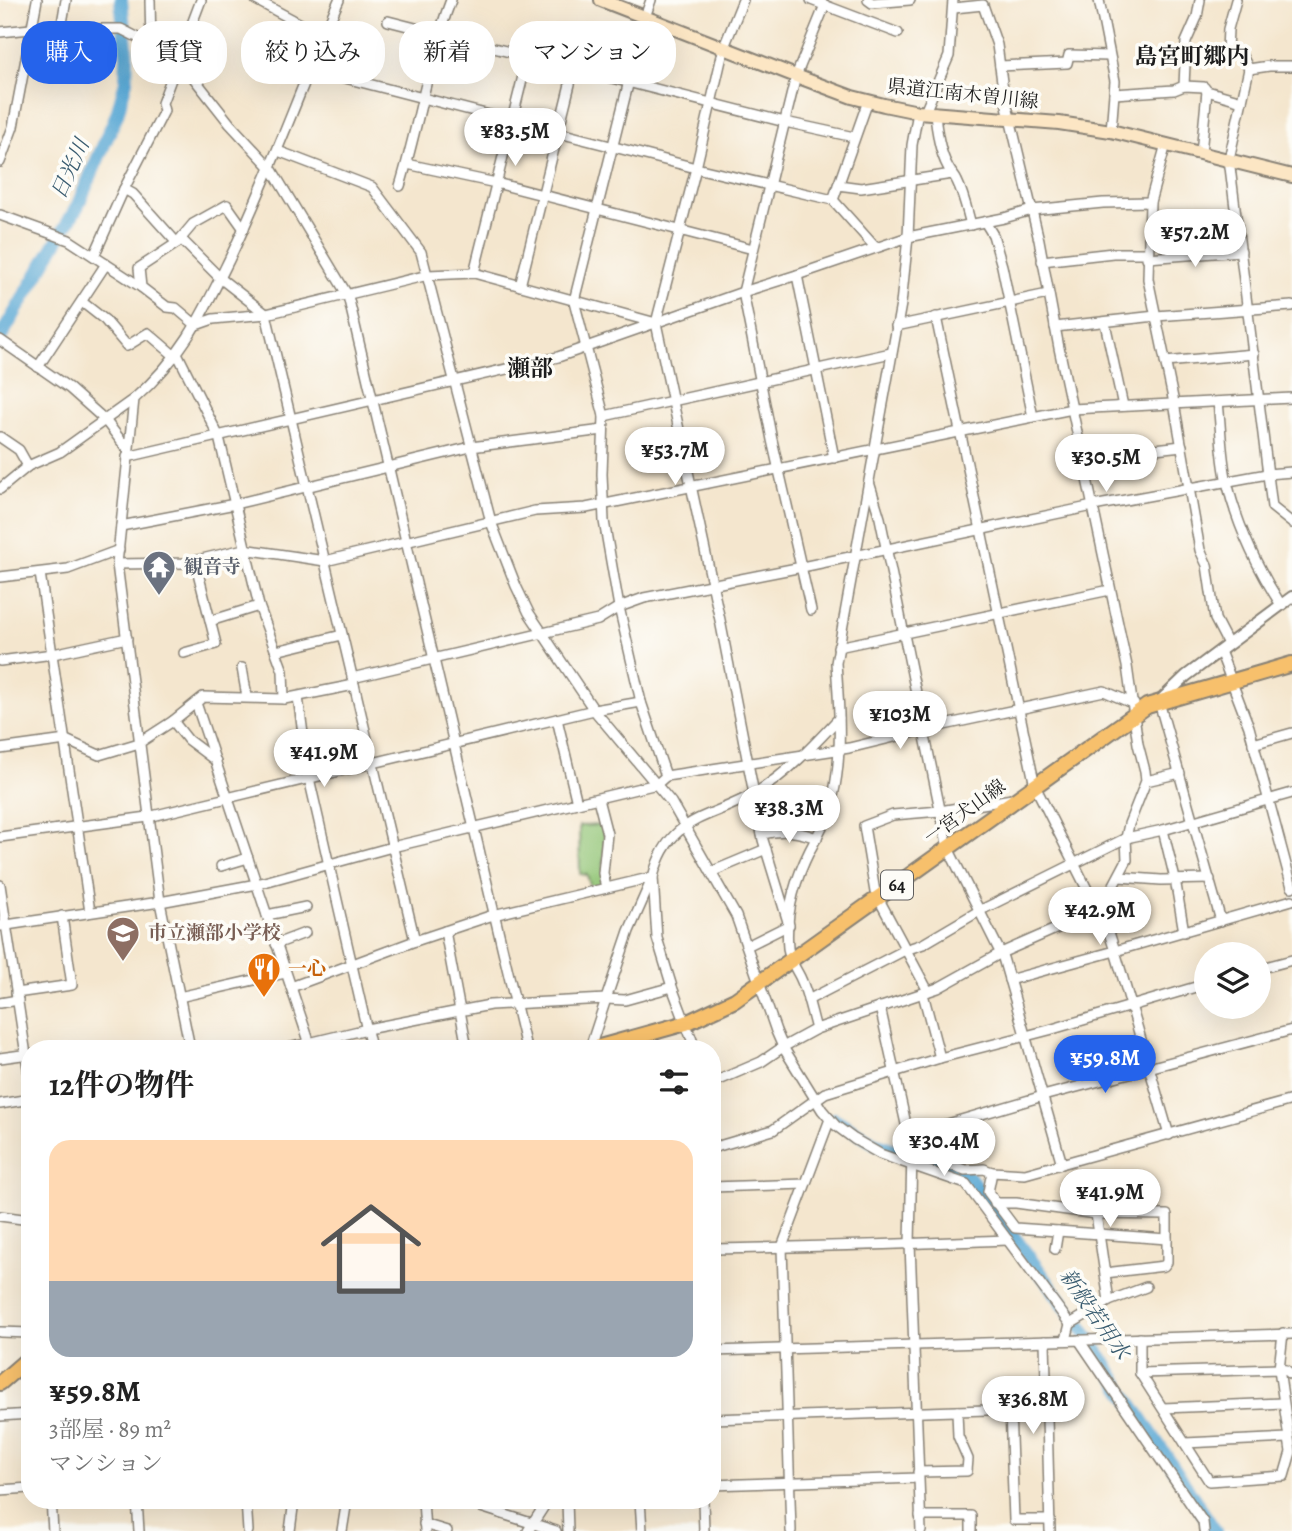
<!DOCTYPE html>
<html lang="ja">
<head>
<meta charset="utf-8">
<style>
	body { margin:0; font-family:Alegreya,"Noto Serif JP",serif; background:#f2f2f2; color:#222; height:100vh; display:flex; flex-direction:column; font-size:26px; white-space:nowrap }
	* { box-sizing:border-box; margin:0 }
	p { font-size:23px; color:#767676 }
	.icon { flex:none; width:38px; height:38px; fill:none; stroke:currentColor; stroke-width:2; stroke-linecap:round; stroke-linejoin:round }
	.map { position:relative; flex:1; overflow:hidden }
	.side { position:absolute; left:21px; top:1040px; width:700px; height:469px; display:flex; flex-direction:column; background:#fff; border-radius:28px; box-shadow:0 7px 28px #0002 }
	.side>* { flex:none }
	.hud { position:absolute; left:21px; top:21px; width:700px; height:63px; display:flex; gap:14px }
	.controls { position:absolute; left:1194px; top:942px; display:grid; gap:14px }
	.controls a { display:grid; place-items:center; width:77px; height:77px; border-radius:50%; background:#fff; box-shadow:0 7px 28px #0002; font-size:35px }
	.price { position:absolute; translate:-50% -60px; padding:0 16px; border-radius:24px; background:#fff; color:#222; font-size:23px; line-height:46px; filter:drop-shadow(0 2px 4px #0008) }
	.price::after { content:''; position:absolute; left:50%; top:42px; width:21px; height:16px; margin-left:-10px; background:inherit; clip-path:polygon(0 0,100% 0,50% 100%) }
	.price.active { background:#2563eb; color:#fff }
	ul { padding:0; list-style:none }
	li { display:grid; align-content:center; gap:14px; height:371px; padding:0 28px }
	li+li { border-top:2px solid #e0e0e0 }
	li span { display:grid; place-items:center; height:217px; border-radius:21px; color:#555 }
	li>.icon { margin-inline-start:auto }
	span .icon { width:126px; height:126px; fill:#fffc; stroke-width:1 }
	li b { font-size:30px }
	h2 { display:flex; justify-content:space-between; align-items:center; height:84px; padding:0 28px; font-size:30px }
	.tag { padding:0 24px; border-radius:28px; background:#fff; box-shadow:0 7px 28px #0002; font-size:24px; line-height:63px }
	.tag.active { background:#2563eb; color:#fff }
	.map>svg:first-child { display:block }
	.green { fill:#92c576; stroke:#577049; stroke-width:2 }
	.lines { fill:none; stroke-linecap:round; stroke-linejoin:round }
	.river { stroke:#5aa8d4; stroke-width:14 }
	.minor-casing { stroke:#888175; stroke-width:12 }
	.tertiary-casing { stroke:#888175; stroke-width:14 }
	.secondary-casing { stroke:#888175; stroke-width:16 }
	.primary-casing { stroke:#888175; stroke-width:18 }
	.minor { stroke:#fff; stroke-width:9 }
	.tertiary { stroke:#fff; stroke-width:10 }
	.secondary { stroke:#fce6c4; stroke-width:12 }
	.primary { stroke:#f7c06c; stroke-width:14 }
	.labels { text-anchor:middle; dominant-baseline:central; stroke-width:7; stroke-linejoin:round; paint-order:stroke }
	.shield { fill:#fdfcf7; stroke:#605f5e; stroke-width:2 }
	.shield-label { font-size:18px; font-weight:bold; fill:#1c1c1c }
	.street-label { font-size:19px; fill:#1c1c1c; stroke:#fdfcf7 }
	.worship-label { font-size:19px; font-weight:bold; fill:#5b616d; stroke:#fdfcf7; text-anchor:start }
	.education-label { font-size:19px; font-weight:bold; fill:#785e54; stroke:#fdfcf7; text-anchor:start }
	.food-label { font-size:19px; font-weight:bold; fill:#c56008; stroke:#fdfcf7; text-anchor:start }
	.water-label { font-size:21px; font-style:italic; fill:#385b6f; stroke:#fdfcf7 }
	.quarter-label { font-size:23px; font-weight:bold; fill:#1c1c1c; stroke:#fdfcf7 }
</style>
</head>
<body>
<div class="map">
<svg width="1292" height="1531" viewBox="0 0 1292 1531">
	<rect width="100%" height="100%" fill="#fdfcf7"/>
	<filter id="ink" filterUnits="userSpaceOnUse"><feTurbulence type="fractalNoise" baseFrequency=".0143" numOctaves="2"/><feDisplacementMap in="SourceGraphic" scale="14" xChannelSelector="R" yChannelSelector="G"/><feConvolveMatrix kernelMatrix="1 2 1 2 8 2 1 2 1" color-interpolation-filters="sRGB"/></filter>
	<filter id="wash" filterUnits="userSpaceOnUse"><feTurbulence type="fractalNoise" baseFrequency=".00686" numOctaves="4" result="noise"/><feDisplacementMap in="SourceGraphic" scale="28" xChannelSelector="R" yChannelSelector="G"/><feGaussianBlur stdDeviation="1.57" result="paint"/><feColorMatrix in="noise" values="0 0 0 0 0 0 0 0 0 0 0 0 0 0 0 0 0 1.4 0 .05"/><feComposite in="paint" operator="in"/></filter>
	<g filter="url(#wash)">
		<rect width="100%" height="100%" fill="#f4e6ce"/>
		<path class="green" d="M605,825l-2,61 -12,3 -4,-14 -7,-1 -1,-48z"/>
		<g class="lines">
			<g class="river">
				<path d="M0,338l77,-131 40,-93 9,-33 1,-25 -6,-56"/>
				<path d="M834,1119l41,24 94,34 115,154 131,200"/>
			</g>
		</g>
	</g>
	<g filter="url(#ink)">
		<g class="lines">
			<defs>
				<g id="minor">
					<path d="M150,0l1,45"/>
					<path d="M256,0l67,36"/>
					<path d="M743,0l-19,47 -28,121 -40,155 64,297 43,220 26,85 -42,21"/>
					<path d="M811,0l87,33"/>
					<path d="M868,0l4,3 38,-3"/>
					<path d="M1099,0l16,81 -4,50"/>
					<path d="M1236,0l-8,29 -1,21 14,4 8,15 -20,90 43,348 20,16"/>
					<path d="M388,21l397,101 69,15"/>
					<path d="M61,29l5,-29"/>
					<path d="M0,32l31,-3h90l57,29 52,66 41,44 77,128 178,752"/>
					<path d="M1000,66l67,-3 2,-8 40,1"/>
					<path d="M310,69l386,99 137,32 42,47"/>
					<path d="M1249,69l20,-3h23"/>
					<path d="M1184,86l2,-44 11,-25 3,-17"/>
					<path d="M1114,94l60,-4 10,-4 20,1 3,4 35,10"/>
					<path d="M925,112l24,-56 4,-56"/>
					<path d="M935,112c1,17 5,41 13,55 2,5 7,9 9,14 7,14 10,29 14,44"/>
					<path d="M1166,144l-16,58 -2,77 26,124 26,147 7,15 8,54 13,25"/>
					<path d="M278,151l94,36 49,65 70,270 25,64 13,27 65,97 77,92 65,114 40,115 7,16 39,63 13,15 19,14 26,15 86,30 104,140 -4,16"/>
					<path d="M1201,153l6,-62"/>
					<path d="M0,162l13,-35 24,-127"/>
					<path d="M407,164l89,19 257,66"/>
					<path d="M838,185l23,3 91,-14"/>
					<path d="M400,186c19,-62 28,-126 51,-186"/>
					<path d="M124,189l9,5 44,49"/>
					<path d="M833,200l35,-99"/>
					<path d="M0,215l69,25 72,47"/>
					<path d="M985,222l8,13 9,31 31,151"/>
					<path d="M244,229l-17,-24 -34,19 -16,19 -38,25 2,19 26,20 9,1 20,17 17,-6 53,-5 162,-39 46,-2 182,50"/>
					<path d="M181,239l39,39 46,36 149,627"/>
					<path d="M94,256l30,-67 40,-78 -2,-8 39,-103"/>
					<path d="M1147,258l94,-7"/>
					<path d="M1042,261l71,-8h34"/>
					<path d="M474,273l54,-217"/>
					<path d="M797,275l111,-38 96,-19 28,-8 71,-7 47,-1"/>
					<path d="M520,286l54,-218"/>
					<path d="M82,302l23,18 22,26 21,-13 28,24"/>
					<path d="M936,317l99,469 56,111 6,10 5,4 13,40 -106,29"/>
					<path d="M1105,323l18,83"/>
					<path d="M896,326l152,-32"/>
					<path d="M1055,327l101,-11 136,-10"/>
					<path d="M0,340l69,48 36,32 23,30"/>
					<path d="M178,355l41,82 40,169 24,65 1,28"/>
					<path d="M1165,362l89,-8"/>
					<path d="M38,367l68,-103"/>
					<path d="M1218,402c3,26 3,55 9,80 10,44 30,85 54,123"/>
					<path d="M604,416l287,-63"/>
					<path d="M0,437l19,13 9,16"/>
					<path d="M127,457l431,-100 185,-65 54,-17 37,183"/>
					<path d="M1083,457l99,-11"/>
					<path d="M869,482l11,36 68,330 55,110 59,206"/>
					<path d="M0,489l28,-23 32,-14 74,-53"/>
					<path d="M121,526l114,-22 236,-57 132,-17"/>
					<path d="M117,564l68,-1 59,-14 81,12 210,-50 51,-3 486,-99 220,-11"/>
					<path d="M40,573l50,339"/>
					<path d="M0,577l68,-8 51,-19"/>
					<path d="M811,610l-39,-170 -29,-148 53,-216 29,-71"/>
					<path d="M210,621l49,-15"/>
					<path d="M838,647l272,-57"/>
					<path d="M276,651l66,-16"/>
					<path d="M1220,651l29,76 43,160"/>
					<path d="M184,653l32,-9 -21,-83"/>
					<path d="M0,661l53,-7 74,-16"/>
					<path d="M242,668l5,29"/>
					<path d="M352,678l246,-58 21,-13 25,-9 158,-31 291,-61 174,-32 25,-2"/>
					<path d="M298,697l11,81 62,270"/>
					<path d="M1159,702l62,219"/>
					<path d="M196,703l115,344"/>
					<path d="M557,719l20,84"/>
					<path d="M173,721l15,19 28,21"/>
					<path d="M1253,744l39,-11"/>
					<path d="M0,749l66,-9 33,15 40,-12 34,-22 30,-24 81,2 70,-14"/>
					<path d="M666,776l183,-28 95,-23 160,-34 30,13"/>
					<path d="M1146,781l34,-8"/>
					<path d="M598,799l9,35 -4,39 3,15"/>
					<path d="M1163,830l12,49 9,53"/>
					<path d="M762,834c21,-5 35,-3 55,4"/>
					<path d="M0,837l148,-20 446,-107 47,-8"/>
					<path d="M221,866l27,-8"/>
					<path d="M711,872l55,-23"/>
					<path d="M1119,877l42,3 49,-1"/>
					<path d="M652,879l-23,52 -23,68 19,1 47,-13"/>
					<path d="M0,885l30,196"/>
					<path d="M267,915l39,-8"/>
					<path d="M0,926l160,-24 97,-18 135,-37 265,-63 9,-8 -25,-74 -22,-95 -15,-86 -2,-47 2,-58 -30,-115 71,-284 6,-17"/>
					<path d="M445,931l22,117"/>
					<path d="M276,944l29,-11"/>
					<path d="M1258,969l34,-9"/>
					<path d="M291,987l124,-46 78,-26 160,-38"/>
					<path d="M928,991l-53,-99 -11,-66 29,-11 47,-4 72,-12"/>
					<path d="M16,993l56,-8 -10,-69"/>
					<path d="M923,994l17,64"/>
					<path d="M179,997l106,-24"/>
					<path d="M808,1000l97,-50 18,-6 56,-33 147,-73 37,-8 129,-37"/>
					<path d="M0,1003l18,-3"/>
					<path d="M880,1007l32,144 -2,93 11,287"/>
					<path d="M816,1029c-5,-17 -8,-36 -16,-52 -5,-10 -11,-17 -12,-29 -3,-34 7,-68 22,-98 9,-17 19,-35 23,-54 10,-43 6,-90 3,-133l65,-359 7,-67 4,-92 6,-33"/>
					<path d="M65,1048h10"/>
					<path d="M190,1048l-30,-146 -43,-338 17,-165c49,-43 67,-82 95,-139 41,-85 72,-174 110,-260"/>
					<path d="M288,1048l79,-19 123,-24 116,-6 -16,49"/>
					<path d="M695,1048l-23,-61 -15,-49 -4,-61c16,-63 57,-57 102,-84 32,-19 59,-48 84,-75"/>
					<path d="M0,1058l29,-4"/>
					<path d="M712,1083l49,-21 22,-15 33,-18 122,-41 63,-35 91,-40 17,-19 18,-34 -1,-22 3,-14 17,-43 -1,-10 -7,-27 -11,-78 -68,-318 -20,-108 -36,-151 -6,-44 -14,-40 -29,3"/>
					<path d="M0,1104l30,-5"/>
					<path d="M910,1135l133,-39 249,-66"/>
					<path d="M1169,1135l-54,-184 177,-51"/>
					<path d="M712,1148l61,-18 52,-37 115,-35 109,-28 157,-46"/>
					<path d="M912,1151l53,19 19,-1 8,3"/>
					<path d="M712,1187l93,-3"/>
					<path d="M995,1203h21l80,11 71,1v47l-3,4 -59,7"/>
					<path d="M1096,1214l13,87"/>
					<path d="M0,1216l30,4"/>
					<path d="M1058,1231l109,8"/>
					<path d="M712,1249c99,-2 198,-5 296,-9"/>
					<path d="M1055,1249l3,-18 -43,-3 -27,-36 4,-20 33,2 267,-74"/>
					<path d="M1070,1324l39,-23 37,-14"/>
					<path d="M0,1332l30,1"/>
					<path d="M1140,1338v35l69,108 75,-5 7,-24 -12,-83 4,-36"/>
					<path d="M1079,1340l124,182 1,9"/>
					<path d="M1045,1341l5,190"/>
					<path d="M712,1351l580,-17"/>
					<path d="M1140,1373l139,-4 7,1 6,5"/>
					<path d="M1163,1408l120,-5"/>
					<path d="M1010,1409l4,111h36"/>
					<path d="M0,1416l30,-2"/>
					<path d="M712,1419l335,-11"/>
					<path d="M1185,1443l103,-5"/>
					<path d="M918,1472l49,-1 1,-12 -10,-23 -1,-25"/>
					<path d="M712,1485l206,-7"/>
					<path d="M0,1490l30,-2"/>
					<path d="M51,1500l2,31"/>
					<path d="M137,1500l2,31"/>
					<path d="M246,1500l2,31"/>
					<path d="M423,1500l2,31"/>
					<path d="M459,1500l97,31"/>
					<path d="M567,1500l1,31"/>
					<path d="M640,1500l2,31"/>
					<path d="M703,1500l1,31"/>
					<path d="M920,1516h51v15"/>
					<path d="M424,1524l23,7"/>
					<path d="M290,1531l4,-31"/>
					<path d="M342,1531l5,-31"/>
					<path d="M528,1531l20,-31"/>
					<path d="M791,1531l-9,-284 48,-128"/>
				</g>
				<path id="tertiary" d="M1161,700l25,-24 106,-79"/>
				<path id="secondary" d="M601,0l195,76 56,21 32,8 34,7 141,11 52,8 181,45"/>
				<g id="primary">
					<path d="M596,1048l90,-25 49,-23 412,-294 145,-42"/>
					<path d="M0,1383l30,-26"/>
				</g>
			</defs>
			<use href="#minor" class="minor-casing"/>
			<use href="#tertiary" class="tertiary-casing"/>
			<use href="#secondary" class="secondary-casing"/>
			<use href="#primary" class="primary-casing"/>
			<use href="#minor" class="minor"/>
			<use href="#tertiary" class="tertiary"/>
			<use href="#secondary" class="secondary"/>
			<use href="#primary" class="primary"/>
		</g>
	</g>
	<defs>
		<symbol id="temple-pin" viewBox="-11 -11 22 30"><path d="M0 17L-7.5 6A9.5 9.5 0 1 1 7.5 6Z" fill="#6b7280" stroke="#fdfcf7"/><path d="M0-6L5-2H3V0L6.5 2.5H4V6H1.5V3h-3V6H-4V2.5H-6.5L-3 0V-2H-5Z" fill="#fff"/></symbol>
		<symbol id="school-pin" viewBox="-11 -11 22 30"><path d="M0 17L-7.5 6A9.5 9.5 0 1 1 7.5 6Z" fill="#8d6e63" stroke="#fdfcf7"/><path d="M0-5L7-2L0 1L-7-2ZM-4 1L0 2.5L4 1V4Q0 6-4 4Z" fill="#fff"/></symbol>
		<symbol id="restaurant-pin" viewBox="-11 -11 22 30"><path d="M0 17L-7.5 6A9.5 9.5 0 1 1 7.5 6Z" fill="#e8710a" stroke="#fdfcf7"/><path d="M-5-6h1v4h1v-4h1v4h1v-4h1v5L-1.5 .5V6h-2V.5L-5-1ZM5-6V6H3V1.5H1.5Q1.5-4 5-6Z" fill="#fff"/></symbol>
	</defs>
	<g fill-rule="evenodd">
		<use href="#temple-pin" x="140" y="548" width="38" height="52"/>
		<use href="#school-pin" x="104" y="914" width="38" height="52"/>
		<use href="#restaurant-pin" x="245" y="950" width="38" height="52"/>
	</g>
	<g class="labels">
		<rect class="shield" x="881" y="870.5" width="32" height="29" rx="5"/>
		<g class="shield-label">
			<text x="897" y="885">64</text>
		</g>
		<g class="street-label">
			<text transform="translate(963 94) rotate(6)">県道江南木曽川線</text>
			<text transform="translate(965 812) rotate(-36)">一宮犬山線</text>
		</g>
		<g class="worship-label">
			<text x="184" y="567">観音寺</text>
		</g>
		<g class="education-label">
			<text x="148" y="933">市立瀬部小学校</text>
		</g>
		<g class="food-label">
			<text x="288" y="969">一心</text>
		</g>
		<g class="water-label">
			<text transform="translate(70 169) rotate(-66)">日光川</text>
			<text transform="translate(1095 1314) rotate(55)">新般若用水</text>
		</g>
		<g class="quarter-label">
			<text x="1192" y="56">島宮町郷内</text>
			<text x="530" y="368">瀬部</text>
		</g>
	</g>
</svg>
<div class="controls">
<a><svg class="icon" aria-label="layers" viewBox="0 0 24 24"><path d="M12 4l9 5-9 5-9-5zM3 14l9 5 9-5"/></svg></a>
</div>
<b class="price" style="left:515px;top:168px">¥83.5M</b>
<b class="price" style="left:1195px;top:269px">¥57.2M</b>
<b class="price" style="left:675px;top:487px">¥53.7M</b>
<b class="price" style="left:1106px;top:494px">¥30.5M</b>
<b class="price" style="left:900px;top:751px">¥103M</b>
<b class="price" style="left:324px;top:789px">¥41.9M</b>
<b class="price" style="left:789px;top:845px">¥38.3M</b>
<b class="price" style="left:1100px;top:947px">¥42.9M</b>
<b class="price active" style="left:1105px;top:1095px">¥59.8M</b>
<b class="price" style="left:944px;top:1178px">¥30.4M</b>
<b class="price" style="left:1110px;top:1229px">¥41.9M</b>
<b class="price" style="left:1033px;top:1436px">¥36.8M</b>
<div class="hud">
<a class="tag active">購入</a>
<a class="tag">賃貸</a>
<a class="tag">絞り込み</a>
<a class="tag">新着</a>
<a class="tag">マンション</a>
</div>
<section class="side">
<h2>12件の物件<svg class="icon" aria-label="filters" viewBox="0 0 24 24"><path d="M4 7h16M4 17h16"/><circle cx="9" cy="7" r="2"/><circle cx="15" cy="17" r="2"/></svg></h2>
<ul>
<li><span style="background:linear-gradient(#ffd9b3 65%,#9aa5b1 0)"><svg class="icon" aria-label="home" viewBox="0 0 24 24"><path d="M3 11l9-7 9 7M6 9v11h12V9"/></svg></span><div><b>¥59.8M</b><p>3部屋 · 89 m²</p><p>マンション</p></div></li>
</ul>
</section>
</div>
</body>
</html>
